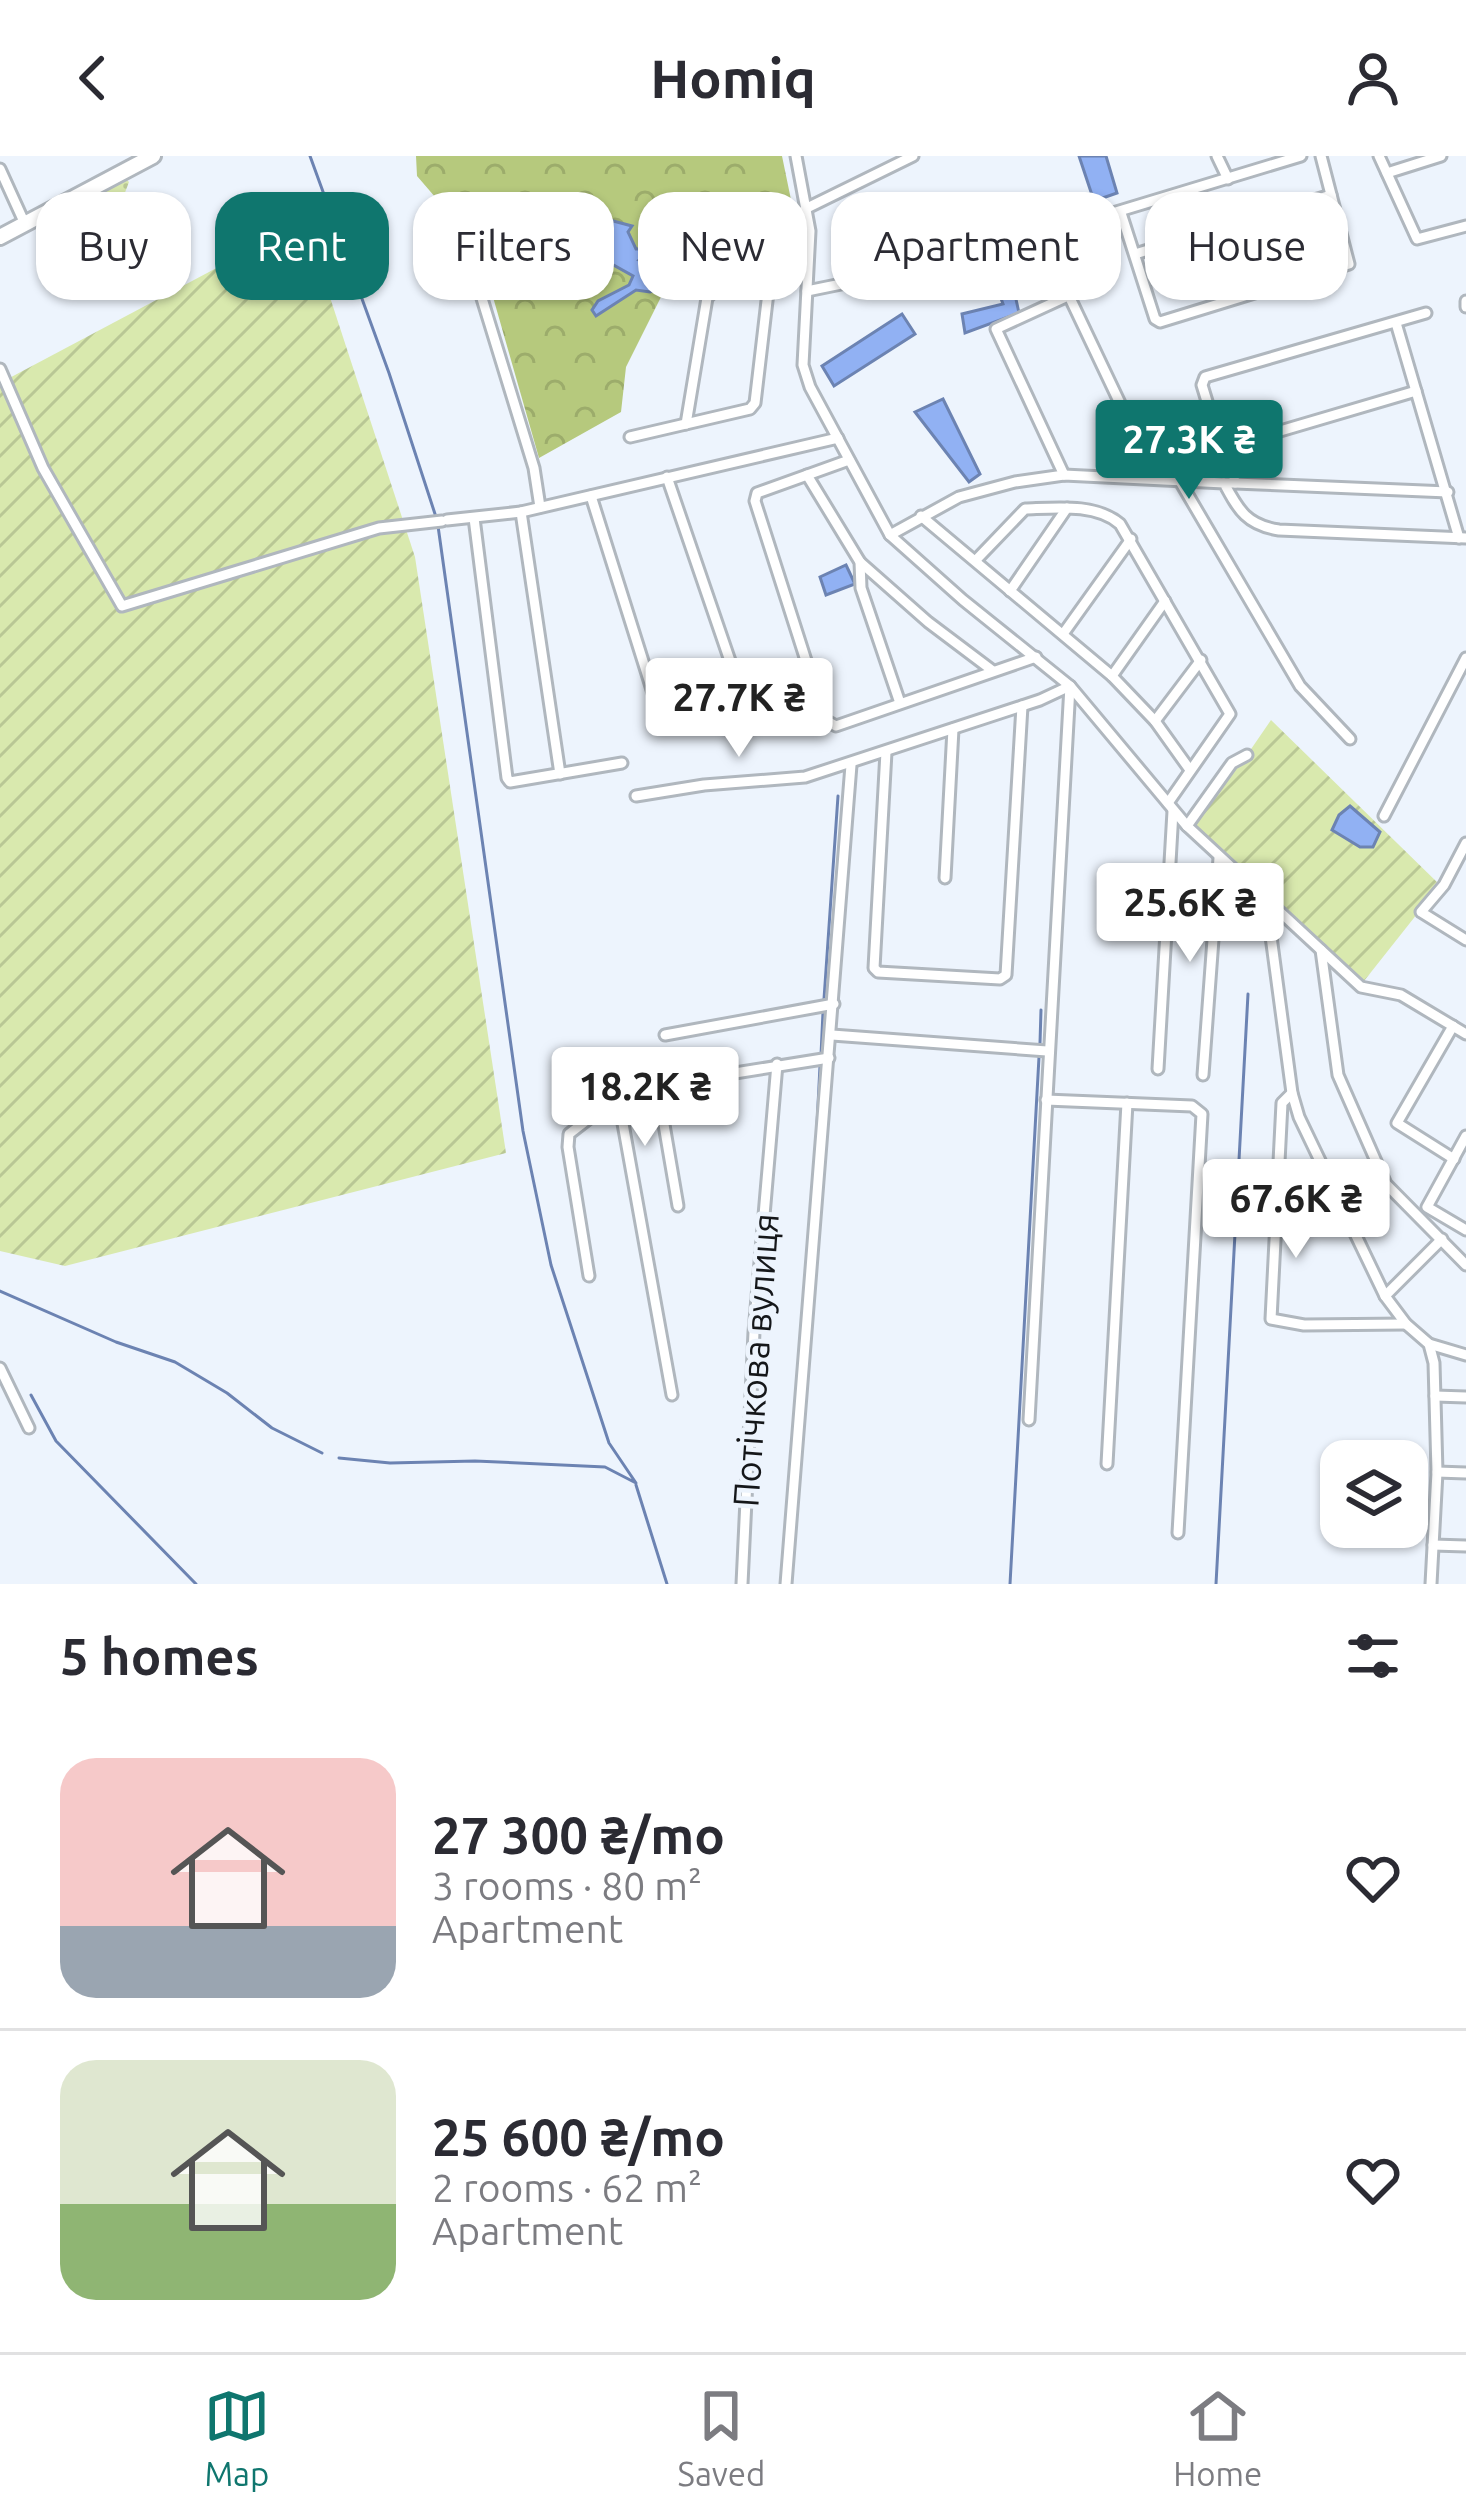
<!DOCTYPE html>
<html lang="en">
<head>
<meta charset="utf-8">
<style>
	body { margin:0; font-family:Ubuntu,sans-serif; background:#f7f7f7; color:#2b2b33; height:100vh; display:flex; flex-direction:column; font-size:45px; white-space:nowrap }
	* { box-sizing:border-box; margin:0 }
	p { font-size:39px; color:#7c7c81 }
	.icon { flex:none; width:66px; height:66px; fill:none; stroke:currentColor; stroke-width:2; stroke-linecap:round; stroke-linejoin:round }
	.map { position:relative; height:1428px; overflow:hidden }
	.side { display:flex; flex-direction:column; background:#fff; flex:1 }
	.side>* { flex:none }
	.guide { position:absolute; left:36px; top:36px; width:1395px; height:108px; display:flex; gap:24px }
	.fabs { position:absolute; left:1320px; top:1284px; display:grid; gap:24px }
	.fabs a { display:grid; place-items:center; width:108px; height:108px; border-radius:24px; background:#fff; box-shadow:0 3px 9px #0004; font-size:60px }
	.price { position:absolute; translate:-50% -102px; padding:0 27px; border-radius:12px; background:#fff; color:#222; font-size:39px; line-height:78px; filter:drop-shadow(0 3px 6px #0008) }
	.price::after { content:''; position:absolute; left:50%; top:72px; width:36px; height:27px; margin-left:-18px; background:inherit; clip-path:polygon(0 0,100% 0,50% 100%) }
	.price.on { background:#0f766e; color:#fff }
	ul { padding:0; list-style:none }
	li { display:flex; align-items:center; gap:36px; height:300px; padding:0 60px }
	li+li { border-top:3px solid #e1e1e2 }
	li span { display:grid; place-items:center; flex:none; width:336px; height:240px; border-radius:36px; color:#555 }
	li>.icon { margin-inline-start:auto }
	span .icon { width:144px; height:144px; fill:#fffc; stroke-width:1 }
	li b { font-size:51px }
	h2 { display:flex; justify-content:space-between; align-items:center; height:144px; padding:0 60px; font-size:51px }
	.pill { padding:0 42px; border-radius:36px; background:#fff; box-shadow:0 3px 9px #0004; font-size:42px; line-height:108px }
	.pill.on { background:#0f766e; color:#fff }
	header { display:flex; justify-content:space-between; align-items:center; height:156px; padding:0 60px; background:#fff; font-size:54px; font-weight:700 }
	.tabs { display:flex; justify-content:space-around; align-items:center; height:168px; border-top:3px solid #e1e1e2; background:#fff; font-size:33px; color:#7c7c81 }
	.tabs a { display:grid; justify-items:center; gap:6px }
	.tabs .on { color:#0f766e }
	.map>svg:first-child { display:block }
	.grass { fill:url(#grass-dots) }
	.forest { fill:url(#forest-crowns) }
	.garden { fill:url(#garden-furrows) }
	.water { fill:#91b1f3; stroke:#6c83b2; stroke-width:3 }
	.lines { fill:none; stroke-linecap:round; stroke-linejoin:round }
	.stream { stroke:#6c83b2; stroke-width:3 }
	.minor-casing { stroke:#b0b7be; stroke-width:15 }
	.trunk-casing { stroke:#b0b7be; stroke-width:20 }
	.minor { stroke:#fff; stroke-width:9 }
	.trunk { stroke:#fff; stroke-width:14 }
	.labels { text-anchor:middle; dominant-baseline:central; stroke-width:9; stroke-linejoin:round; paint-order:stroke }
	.street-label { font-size:36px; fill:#15171a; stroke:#edf4fd }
</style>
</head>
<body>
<header><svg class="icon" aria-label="back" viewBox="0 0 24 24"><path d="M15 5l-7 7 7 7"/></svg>Homiq<svg class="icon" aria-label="person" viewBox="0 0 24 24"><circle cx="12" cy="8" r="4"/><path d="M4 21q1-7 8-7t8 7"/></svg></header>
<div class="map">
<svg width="1466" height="1428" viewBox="0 0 1466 1428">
	<defs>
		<pattern id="grass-dots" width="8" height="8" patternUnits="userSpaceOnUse" patternTransform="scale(3)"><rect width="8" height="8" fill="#d9e9ae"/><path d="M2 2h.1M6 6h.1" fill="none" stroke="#b9c795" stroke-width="1.8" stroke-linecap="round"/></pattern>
		<pattern id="forest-crowns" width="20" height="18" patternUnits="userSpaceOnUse" patternTransform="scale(3)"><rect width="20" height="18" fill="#b6c97d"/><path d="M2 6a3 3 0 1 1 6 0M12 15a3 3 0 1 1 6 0" fill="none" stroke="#9cac6b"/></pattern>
		<pattern id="garden-furrows" width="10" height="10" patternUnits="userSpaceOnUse" patternTransform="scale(3)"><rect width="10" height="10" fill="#d9e9ae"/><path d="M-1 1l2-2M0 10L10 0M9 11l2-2" fill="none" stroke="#b9c795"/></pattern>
	</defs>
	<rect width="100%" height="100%" fill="#edf4fd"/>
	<path class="grass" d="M126,23l3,3 -8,21 -4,2 -2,-4 -18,10 -2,7 -14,5 -22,-6z"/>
	<path class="forest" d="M416,0h366l14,68 -108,37 -14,10 -48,96 -5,45 -82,46 -60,-210 -62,-72z"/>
	<g class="garden">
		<path d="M305,65l110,336 91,596 -441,113 -65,-15v-868z"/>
		<path d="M1271,564l169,165 -76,96 -4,1 -168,-155 44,-66 11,-6z"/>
	</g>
	<g class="water">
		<path d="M1079,0h27l11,37 -23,8z"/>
		<path d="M588,49l6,2 4,10 34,9 -4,6 8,17h9l1,5 -7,6 20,8 1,20 -10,4 -14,-2 -40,26 -4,-6 6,-9 31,-16 4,-9 -34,-19 -33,-9 -7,-8 2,-11 21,-13z"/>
		<path d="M1012,125l7,32 -54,20 -3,-19 41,-10 -8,-22z"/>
		<path d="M902,158l13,20 -81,52 -12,-20z"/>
		<path d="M943,243l37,75 -11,8 -54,-70z"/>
		<path d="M846,409l9,19 -29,11 -6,-18z"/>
		<path d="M1350,650l30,26 -7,15h-13l-28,-17 7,-15z"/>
	</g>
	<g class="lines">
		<g class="stream">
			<path d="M310,0l79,217 47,144"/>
			<path d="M824,843l14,-203"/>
			<path d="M1040,887l1,-33"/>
			<path d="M821,899l2,-43"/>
			<path d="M815,1008l5,-98"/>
			<path d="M0,1135l116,51 59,20 52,31 45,35 50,25"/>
			<path d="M31,1239l25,46 140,143"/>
			<path d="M339,1302l51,5 85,-2 130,6 31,16 -27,-40 -58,-178 -28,-134 -85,-605"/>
			<path d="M636,1329l31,99"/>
			<path d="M781,1428l28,-351"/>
			<path d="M1010,1428l29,-527"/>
			<path d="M1216,1428l32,-590"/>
		</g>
		<defs>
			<g id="minor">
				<path d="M796,0l14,75 -7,134 7,22 80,148 73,65 107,86 117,140 79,73 26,194 7,24 86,179 21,28 23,20 5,19 3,109 -6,112"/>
				<path d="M1217,0l11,23"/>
				<path d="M1379,0l38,83 49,-13"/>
				<path d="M0,13l25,55"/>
				<path d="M1387,17l54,-17"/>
				<path d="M805,53l108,-53"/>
				<path d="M1121,57l34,106 5,3 189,-58 -28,-108"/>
				<path d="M1041,81l115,242"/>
				<path d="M465,87l69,225 6,39"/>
				<path d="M1135,98l196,-59"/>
				<path d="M807,135l147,-30 347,-105"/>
				<path d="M1466,145v6"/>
				<path d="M1396,167l63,215"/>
				<path d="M0,213l43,99 79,138 257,-78 63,-7"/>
				<path d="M686,268l21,-126 5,-5 57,-9 36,-13"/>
				<path d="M630,281l120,-28 5,-6 14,-119"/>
				<path d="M849,304l-92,33 -2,8 70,219 11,6 200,-69"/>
				<path d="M1231,305l2,-13 10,-6 173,-51"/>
				<path d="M807,319l53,87 1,26 39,115"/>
				<path d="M1064,319l-68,-146 72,-33"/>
				<path d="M1178,322l122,208 50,53"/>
				<path d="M1224,327h11l-4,-22 -11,-17 -18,-59 3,-8 221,-64"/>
				<path d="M1235,327l213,9"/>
				<path d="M591,340l68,216 7,4 69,-14 5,-12 -73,-213"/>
				<path d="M521,356l39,262"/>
				<path d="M921,360l191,160 43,45 35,49"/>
				<path d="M474,362l33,260 3,4 112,-19"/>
				<path d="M447,364l74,-8 317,-74"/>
				<path d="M890,379l69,-38 56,-15 49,-7 160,8c15,28 23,42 55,47l187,8"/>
				<path d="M976,404l49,-51c30,-1 71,-6 95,15l110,190 -62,89"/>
				<path d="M860,406l68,60 65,49"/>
				<path d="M1010,435l57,-83"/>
				<path d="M1063,478l68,-95"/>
				<path d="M1112,520l53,-75"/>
				<path d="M1155,565l46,-61"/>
				<path d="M886,596l-12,216 4,4 122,7 6,-4 16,-269"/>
				<path d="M636,640l68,-11 101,-8 235,-77 30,-14 -41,734"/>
				<path d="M1384,660l82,-158"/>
				<path d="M1187,670l45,-63 15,-8"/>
				<path d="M1466,687l-22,42 -23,27 45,28"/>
				<path d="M945,722l8,-149"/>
				<path d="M1266,743l95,88 40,8 65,39"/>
				<path d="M1321,794l17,125 48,109 80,81"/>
				<path d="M1453,870l-56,97 57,36"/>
				<path d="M665,879l169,-31"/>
				<path d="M832,879l215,16"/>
				<path d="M1158,913l15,-258"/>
				<path d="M1203,919l16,-217"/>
				<path d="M657,928l21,122"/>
				<path d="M1292,937l-10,10 -11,216 33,6 102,-1"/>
				<path d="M618,940l54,299"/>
				<path d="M1046,944l146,6 10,8 -24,419"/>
				<path d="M1466,980l-39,71 39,23"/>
				<path d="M589,1120l-21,-129 1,-13 49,-38 17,-7 194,-31"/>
				<path d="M1385,1140l57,-57"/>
				<path d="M1429,1188l37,11"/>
				<path d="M0,1212l29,60"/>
				<path d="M1435,1240l31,1"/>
				<path d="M1107,1308l20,-361"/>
				<path d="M1437,1316l29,1"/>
				<path d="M1433,1389l33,1"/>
				<path d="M742,1428l12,-252 23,-268"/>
				<path d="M786,1428l65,-819"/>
			</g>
			<path id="trunk" d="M0,81l153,-81"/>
		</defs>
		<use href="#minor" class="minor-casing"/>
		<use href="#trunk" class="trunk-casing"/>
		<use href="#minor" class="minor"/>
		<use href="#trunk" class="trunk"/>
	</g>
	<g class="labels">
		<g class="street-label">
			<text transform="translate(755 1204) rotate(-86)">Потічкова вулиця</text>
		</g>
	</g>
</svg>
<div class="fabs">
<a><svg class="icon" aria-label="layers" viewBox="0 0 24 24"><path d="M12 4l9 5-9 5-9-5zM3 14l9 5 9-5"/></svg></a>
</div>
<b class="price on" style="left:1189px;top:346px">27.3K ₴</b>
<b class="price" style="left:739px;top:604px">27.7K ₴</b>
<b class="price" style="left:1190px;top:809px">25.6K ₴</b>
<b class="price" style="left:645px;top:993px">18.2K ₴</b>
<b class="price" style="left:1296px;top:1105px">67.6K ₴</b>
<div class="guide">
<a class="pill">Buy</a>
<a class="pill on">Rent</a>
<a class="pill">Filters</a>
<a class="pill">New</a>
<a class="pill">Apartment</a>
<a class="pill">House</a>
</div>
</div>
<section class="side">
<h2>5 homes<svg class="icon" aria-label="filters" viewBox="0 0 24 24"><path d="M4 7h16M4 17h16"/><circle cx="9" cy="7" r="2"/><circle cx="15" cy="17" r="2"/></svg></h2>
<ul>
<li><span style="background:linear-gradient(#f6c9c9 70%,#9aa5b1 0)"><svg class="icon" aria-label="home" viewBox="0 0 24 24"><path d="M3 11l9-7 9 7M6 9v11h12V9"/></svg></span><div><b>27 300 ₴/mo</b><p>3 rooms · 80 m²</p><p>Apartment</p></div><svg class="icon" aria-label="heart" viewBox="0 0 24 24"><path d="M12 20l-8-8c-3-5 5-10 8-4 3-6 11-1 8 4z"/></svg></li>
<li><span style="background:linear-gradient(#dfe7d0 60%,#8fb573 0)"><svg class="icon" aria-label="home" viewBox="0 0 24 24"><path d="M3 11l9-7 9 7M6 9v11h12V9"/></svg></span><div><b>25 600 ₴/mo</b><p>2 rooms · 62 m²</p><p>Apartment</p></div><svg class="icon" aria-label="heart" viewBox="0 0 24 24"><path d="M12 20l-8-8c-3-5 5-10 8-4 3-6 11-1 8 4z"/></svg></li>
</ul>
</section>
<nav class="tabs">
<a class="on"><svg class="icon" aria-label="map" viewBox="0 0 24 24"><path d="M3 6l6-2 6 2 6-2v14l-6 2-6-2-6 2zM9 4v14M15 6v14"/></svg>Map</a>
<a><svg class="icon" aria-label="saved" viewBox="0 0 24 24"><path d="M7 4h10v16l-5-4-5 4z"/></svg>Saved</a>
<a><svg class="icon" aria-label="home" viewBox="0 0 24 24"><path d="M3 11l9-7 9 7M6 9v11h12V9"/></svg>Home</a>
</nav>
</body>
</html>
